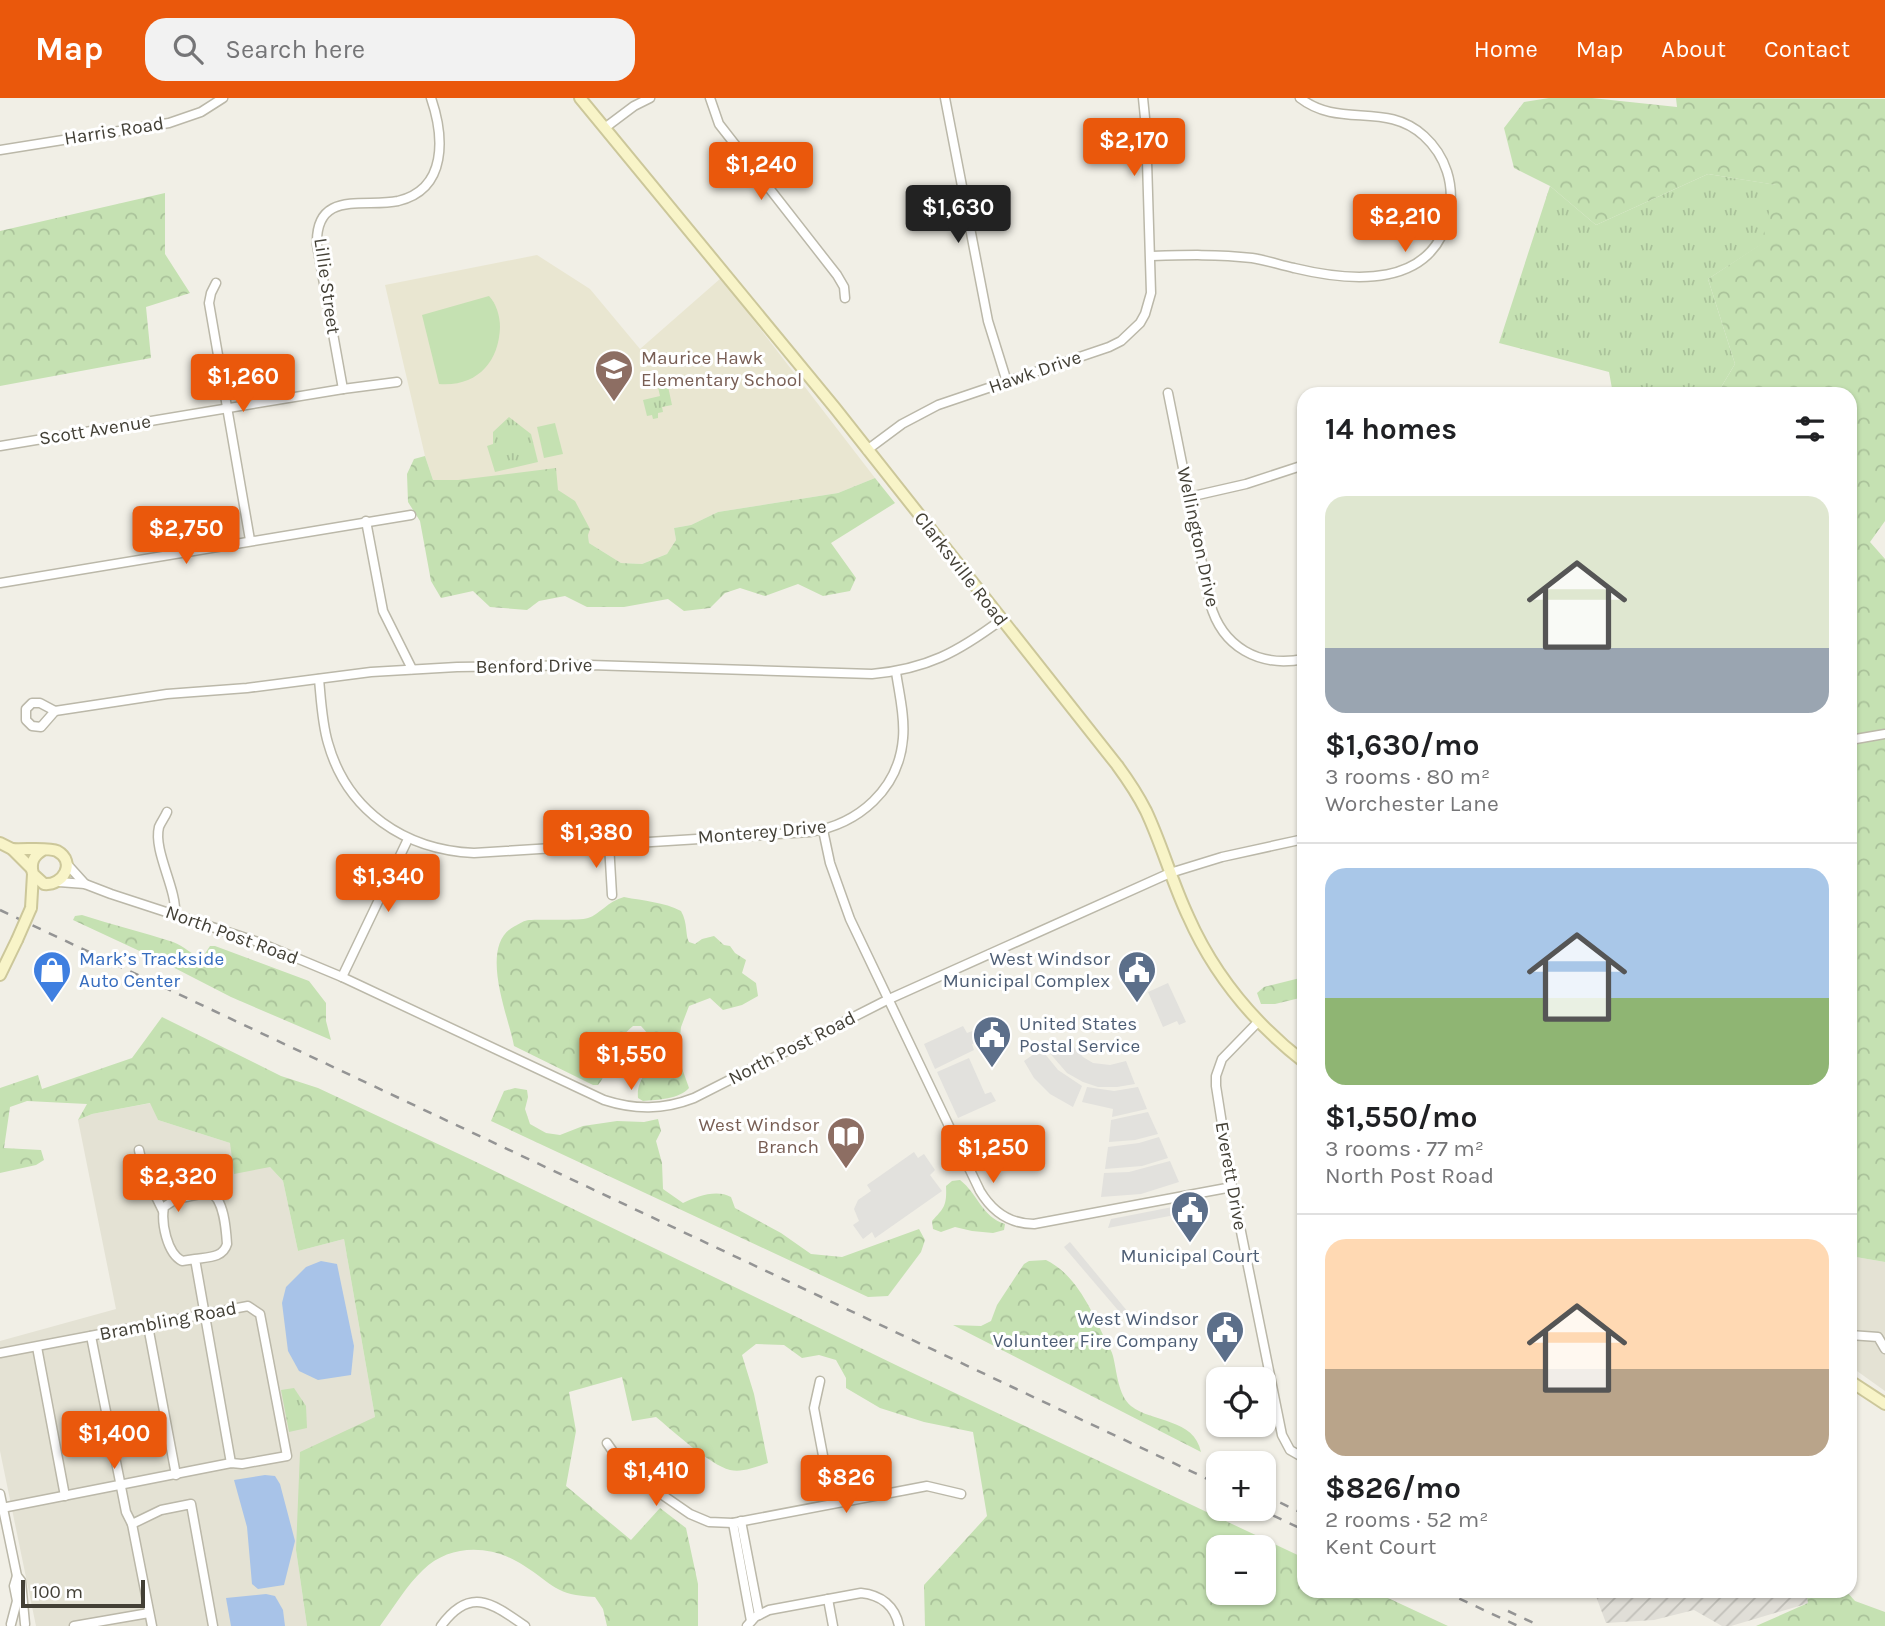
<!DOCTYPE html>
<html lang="en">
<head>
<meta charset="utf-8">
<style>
	body { margin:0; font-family:Karla,sans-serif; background:#f2f2f2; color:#202124; height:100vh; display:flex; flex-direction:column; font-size:26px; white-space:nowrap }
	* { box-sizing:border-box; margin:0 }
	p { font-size:23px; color:#757577 }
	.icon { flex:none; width:38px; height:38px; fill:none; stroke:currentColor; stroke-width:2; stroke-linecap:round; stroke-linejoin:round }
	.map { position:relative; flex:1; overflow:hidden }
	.details { position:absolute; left:1297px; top:289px; width:560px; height:1211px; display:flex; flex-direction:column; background:#fff; border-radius:21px; box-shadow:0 2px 5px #0004 }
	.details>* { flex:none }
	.controls { position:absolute; left:1206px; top:1269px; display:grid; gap:14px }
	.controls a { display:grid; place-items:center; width:70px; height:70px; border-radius:14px; background:#fff; box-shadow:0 2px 5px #0004; font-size:35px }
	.scale { position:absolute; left:21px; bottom:18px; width:124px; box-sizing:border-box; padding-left:7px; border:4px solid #434036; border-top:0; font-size:19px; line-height:24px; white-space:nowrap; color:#434036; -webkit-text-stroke:5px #fff; paint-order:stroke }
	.price { position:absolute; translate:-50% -60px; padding:0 16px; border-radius:7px; background:#ea580c; color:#fff; font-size:23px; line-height:46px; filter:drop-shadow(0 2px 4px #0008) }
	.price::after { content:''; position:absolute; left:50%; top:42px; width:21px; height:16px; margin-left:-10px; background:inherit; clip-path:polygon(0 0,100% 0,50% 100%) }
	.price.current { background:#222; color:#fff }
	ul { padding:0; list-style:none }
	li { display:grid; align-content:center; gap:14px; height:371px; padding:0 28px }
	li+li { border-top:2px solid #e0e0e0 }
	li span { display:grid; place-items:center; height:217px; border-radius:21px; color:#555 }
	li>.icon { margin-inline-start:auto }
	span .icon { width:126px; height:126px; fill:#fffc; stroke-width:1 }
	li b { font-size:30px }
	h2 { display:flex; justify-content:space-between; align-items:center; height:84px; padding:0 28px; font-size:30px }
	header { display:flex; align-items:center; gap:42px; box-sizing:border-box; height:98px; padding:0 35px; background:#ea580c; color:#fff }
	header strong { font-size:33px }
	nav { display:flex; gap:38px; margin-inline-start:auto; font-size:24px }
	.search { width:490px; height:63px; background:#f2f2f2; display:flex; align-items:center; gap:18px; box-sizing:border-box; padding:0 24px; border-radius:21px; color:#757577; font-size:26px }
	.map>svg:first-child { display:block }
	.residential { fill:#e4e2d4 }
	.industrial { fill:url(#industrial-furrows) }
	.education { fill:#e9e6d1 }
	.grass { fill:url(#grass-tufts) }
	.forest { fill:url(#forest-crowns); fill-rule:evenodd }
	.pitch { fill:#c5e1b2 }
	.parking { fill:#e2e1dd }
	.water { fill:#a8c3e8 }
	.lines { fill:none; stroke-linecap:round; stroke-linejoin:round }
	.street-casing { stroke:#bbb8a9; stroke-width:11 }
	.secondary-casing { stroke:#ccc79a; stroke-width:14 }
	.street { stroke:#fff; stroke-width:8 }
	.secondary { stroke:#f8f4c8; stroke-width:10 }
	.rail { stroke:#949494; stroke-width:2.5; stroke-dasharray:9 9; stroke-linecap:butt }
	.secondary-bridge-casing { stroke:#ccc79a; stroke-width:14; stroke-linecap:butt }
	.secondary-bridge { stroke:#f8f4c8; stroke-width:10 }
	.labels { text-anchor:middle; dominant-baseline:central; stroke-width:6; stroke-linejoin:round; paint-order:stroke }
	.street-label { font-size:19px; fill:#434036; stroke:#fff }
	.education-label { font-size:19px; fill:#785e54; stroke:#fff; text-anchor:start }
	.shop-label { font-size:19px; fill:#366cbe; stroke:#fff; text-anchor:start }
	.service-label { font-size:19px; fill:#4e5e75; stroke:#fff; text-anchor:end }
</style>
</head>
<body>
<header>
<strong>Map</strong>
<div class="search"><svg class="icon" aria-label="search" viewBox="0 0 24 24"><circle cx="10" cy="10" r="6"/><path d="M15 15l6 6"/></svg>Search here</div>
<nav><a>Home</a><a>Map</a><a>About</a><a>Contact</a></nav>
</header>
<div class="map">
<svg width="1885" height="1528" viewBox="0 0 1885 1528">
	<defs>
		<pattern id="industrial-furrows" width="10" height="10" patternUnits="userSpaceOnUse" patternTransform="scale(1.75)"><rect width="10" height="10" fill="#e0ded7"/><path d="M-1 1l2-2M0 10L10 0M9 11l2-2" fill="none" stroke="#c1c0b9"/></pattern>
		<pattern id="grass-tufts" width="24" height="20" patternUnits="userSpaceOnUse" patternTransform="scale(1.75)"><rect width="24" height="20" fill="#c5e1b2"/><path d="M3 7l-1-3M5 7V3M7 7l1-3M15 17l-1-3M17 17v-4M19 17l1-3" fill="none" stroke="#aac29a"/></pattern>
		<pattern id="forest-crowns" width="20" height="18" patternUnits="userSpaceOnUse" patternTransform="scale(1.75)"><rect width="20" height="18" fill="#c5e1b2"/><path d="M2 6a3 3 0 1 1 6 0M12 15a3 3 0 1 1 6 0" fill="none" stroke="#aac29a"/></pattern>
	</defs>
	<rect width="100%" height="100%" fill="#f1efe6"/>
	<g class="residential">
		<path d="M151,1005l7,17 72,23 40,24 13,14 15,70 46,-12 31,178 -79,133 11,76h-271l-36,-175v-110l116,-32 -38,-189 14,-6z"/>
		<path d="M1850,1158l35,6v129l-35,-25z"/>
	</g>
	<path class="industrial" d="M1594,1493h212l3,12 -78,23h-9l-28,-16 -40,10 -48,3z"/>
	<path class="education" d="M537,157l53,34 50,60 81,-71 154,200 -37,15 -120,19 -27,13 -17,3 2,12 -9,14 -25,10 -21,-1 -32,-20 -1,-8 -130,-55h-25l-8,-24 -40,-171z"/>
	<g class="grass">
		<path d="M1708,76l69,11 -15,59 -54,35 27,85 -18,30h-104l-4,-22 -110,-29 51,-157 46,39z"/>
		<path d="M666,279l6,28 -10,2 1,5 -5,1v5l-5,1 -1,-4 -5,1 -4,-16 17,-4 -3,-13 3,-1 -1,-3z"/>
		<path d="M509,319l22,17 7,28 -43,10 -8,-26 6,-2v-12z"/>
		<path d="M294,1290l12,18 1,22 -18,4 -8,-42z"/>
	</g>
	<g class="forest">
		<path d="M1549,0h43l85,9 -1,-9 209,1v422l-15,21 15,17v703l-35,-6v-862h-133l18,-30 -27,-85 53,-35 15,-59 -68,-11 -112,51 -46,-39 -36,-18 -10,-40 20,-26z"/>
		<path d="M165,95v61l25,39 -44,14 5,51 -151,28v-155z"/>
		<path d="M425,358l8,24h25l98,-12 2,22 17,11 15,28 -2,6 1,8 32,20 21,1 25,-10 9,-14 -2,-12 17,-3 27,-13 120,-19 37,-15 20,25 -64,40 25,35 -6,13 -27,5 -25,-12 -33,12 -25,-8 -15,5 -15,15 -26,3 -16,-12 -44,8h-37l-22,-11 -26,5 -12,9 -37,-3 -17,-16 -32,7 -10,-17 -11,-60 -12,-19 -1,-28 7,-15z"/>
		<path d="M624,799c20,4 40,5 57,14 7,12 4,24 8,31l6,2 7,-5 12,-3 10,9 6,1 5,7 11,7 -4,13 14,10 2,13 -16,9 -19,5 -13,-12 -21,8 -8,21 -3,30 11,31c-10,11 -31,12 -46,13l-5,-3c-2,-19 13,-30 22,-46l-5,-10 -14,-16h-8c-10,8 -19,21 -24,33 -5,10 -3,17 -11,26h-5l-79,-39c-5,-29 -37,-101 1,-120 4,-2 10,-6 14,-6 12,-1 50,1 59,-2 11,-3 20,-17 36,-21z"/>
		<path d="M82,817c30,10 61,17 91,27 11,4 19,13 29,16l8,-12h5l94,35 17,22v18l5,19 -100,-43 -70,-36 -88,-41 2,-4z"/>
		<path d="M1304,879v20l-29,7h-14l-4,-11 7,-6z"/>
		<path d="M162,919l119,59 37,12 154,72 428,207 404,191v33h69l75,35h-523l-1,-41 63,-69 -14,-84 -49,-10 -44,-14 -34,-20v-10l-10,-18 -17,-5 -17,3 -18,-13 -28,-1 -14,11 12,39 14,69c-12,4 -26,10 -38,7 -20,-5 -57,-39 -74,-53l-24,4 -10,-44 -53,15 7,39 -10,55 65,54 29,-32 26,20 12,56v42h-91l-4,-17 -8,-12c-41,-2 -40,-12 -72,-32 -31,-20 -72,-22 -100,5 -17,16 -29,37 -43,56h-73l-11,-76 4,-98 75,-35 -31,-178 -46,12 -15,-70 -13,-14 -36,7 -4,-31 -72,-23 -8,-17 -58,11 -14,6 9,-16 -60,-3 -17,6 -6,41 37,2 3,10 -8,5 -36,8v-85l38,-13 4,14 90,-31zM1264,1449v45h-46v-45z"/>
		<path d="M515,990l12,2 1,7 -3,12 5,15 16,9 14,2 23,-9 34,-5 27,1 14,-3 3,12 -5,10 6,22 1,26 20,14c14,-7 34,-14 48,-6l4,11 46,25 30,21 31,3 77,-28 6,11 -4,12 -33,44 -20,1 -377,-176 13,-30z"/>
		<path d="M960,1082c18,14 22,37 45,44l-1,6 -11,3 -21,-2 -17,-4 -14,5 -8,-3 -1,-8c12,-13 15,-15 14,-35l6,-5z"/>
		<path d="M1046,1162c31,15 46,52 60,81 2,5 6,10 7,15 4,16 5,39 18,50 22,17 63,12 70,46l-248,-127 28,1 10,-5 6,-16 27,-41 5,-3z"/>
		<path d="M1806,1493h40l9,10 30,11v14h-129l52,-23z"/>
	</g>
	<g class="pitch">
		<path d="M489,198c7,7 11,20 11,31 -1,35 -23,60 -61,57l-17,-69z"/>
		<path d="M555,325l8,31 -19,4 -7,-31z"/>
	</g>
	<g class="parking">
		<path d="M1168,885l18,39 -7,3 -2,-4 -14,6 -15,-35z"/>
		<path d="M963,928l4,7 8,-3 5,11 -8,3 2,6 -39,19 -11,-25z"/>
		<path d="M1068,942l15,17 10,6 17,2 16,-4 9,23 -18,3h-19l-15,-5 -16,-9 -19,-22z"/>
		<path d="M1034,956h11l13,16 24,16 -9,21 -23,-13 -16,-16 -10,-17z"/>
		<path d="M969,960l16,36 6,-2 5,9 -38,17 -21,-46z"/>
		<path d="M1087,989l27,4 24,-4 9,22 -35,8 1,-8 -31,-7z"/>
		<path d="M1148,1014l10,22 -23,6 -26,2 2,-22z"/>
		<path d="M1159,1039l9,21 -26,8 -37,3 3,-22 31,-4z"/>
		<path d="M914,1054l4,6 6,-4 11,16 -5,5 12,16 -67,47 -3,-6 -9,7 -10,-14 6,-4 -5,-12 4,-9 13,-9 -4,-6z"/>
		<path d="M1170,1063l9,21 -38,12 -40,3 3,-24 25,-1z"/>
		<path d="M1188,1106l-3,9 -77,15 3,-9z"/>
		<path d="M1070,1144l58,70 -5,4 -59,-69z"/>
	</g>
	<g class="water">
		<path d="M321,1163l16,3 17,82 -3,29 -33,5 -19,-9 -11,-20 -6,-48 4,-16 20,-20z"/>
		<path d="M265,1377l10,1 5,8 15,57 -11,44 -26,4 -6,-5 -5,-57 -13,-47z"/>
		<path d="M266,1496l9,2 8,14 2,16h-54l-5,-28z"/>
	</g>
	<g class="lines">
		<defs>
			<g id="street">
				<path d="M710,0l9,26 118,151 7,12 1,11"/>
				<path d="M945,0l43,223 19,61"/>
				<path d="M606,29l28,-21 16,-8"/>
				<path d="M0,52l169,-27 32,-11 22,-14"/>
				<path d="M1151,158c34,-1 67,-2 101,2 14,2 28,7 42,10 58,14 139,21 155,-54 6,-29 -3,-58 -25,-78 -38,-35 -84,-7 -124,-38"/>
				<path d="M216,185l-5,10 -2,10 41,237"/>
				<path d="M343,291l-26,-144c-2,-56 48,-37 81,-44 50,-12 46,-65 33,-103"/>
				<path d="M1168,295l42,210c12,44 49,65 94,56"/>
				<path d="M0,348l343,-57 54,-7"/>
				<path d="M867,352l35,-26 36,-19 171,-58 12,-6 19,-18 5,-9 6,-21 -5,-165 -3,-30"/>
				<path d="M1189,399l57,-13 58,-19"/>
				<path d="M366,423l17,90 29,58"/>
				<path d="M0,485l411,-68"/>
				<path d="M319,581c2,21 3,44 9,64 19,68 77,107 146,110l336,-21c49,-8 89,-43 93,-94 2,-22 -4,-45 -7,-66"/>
				<path d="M32,605h8l15,8 -14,16 -9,-1 -6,-6v-11z"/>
				<path d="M55,613l112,-17 80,-6 124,-16 86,-5 133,-2 282,9c55,-5 86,-22 129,-54"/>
				<path d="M1850,642l35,-6"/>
				<path d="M167,714c-2,5 -6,10 -8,15 -6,24 18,62 16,87"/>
				<path d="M823,732l7,33 20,56 130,272c12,20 29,33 54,33l198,-37"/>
				<path d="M609,746l3,51"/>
				<path d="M66,765l19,21"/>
				<path d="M59,784l26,2 26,10 147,48 84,35 262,123c31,10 59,10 90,-2l193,-98 283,-127 52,-16 82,-18"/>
				<path d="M342,879l66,-138"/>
				<path d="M1258,924l-36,37 -6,17v10l16,101 50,248 8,15 14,8"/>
				<path d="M139,1052l5,22 19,39"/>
				<path d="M195,1161c13,-2 28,-1 32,-15 -1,-15 -3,-45 -17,-52l-34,7 -12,8c-3,16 3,46 18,54l13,-2 36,204"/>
				<path d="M148,1228l28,149"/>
				<path d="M1850,1237l28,2 7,12"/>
				<path d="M91,1238l35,176 6,12 20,102"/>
				<path d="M37,1249l28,149"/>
				<path d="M0,1255l248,-47 12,8 27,142 -45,8 -11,-1 -229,45"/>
				<path d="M820,1283l-6,27 18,95"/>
				<path d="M607,1345l18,26 65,45 19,8 24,1 194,-37 34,8"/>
				<path d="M0,1396l17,82 -3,10 3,15 -6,23"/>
				<path d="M741,1423l18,94"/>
				<path d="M733,1425l18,98"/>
				<path d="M132,1426l29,-14 30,-6 22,122"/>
				<path d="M17,1478l4,5 4,43"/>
				<path d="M828,1501l5,27"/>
				<path d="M74,1528l75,-13"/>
				<path d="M441,1528c29,-40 51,-23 84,0"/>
				<path d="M747,1528l8,-9 14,-7 92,-17c20,2 34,13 38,33"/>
			</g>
			<g id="secondary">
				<path d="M580,0l255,310 282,357c11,15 21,30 29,46 16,34 26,71 42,105 26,59 66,107 116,146"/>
				<path d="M0,745l12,6 20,20"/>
				<path d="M12,751c11,1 37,-2 45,2 20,11 6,35 -13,33l-11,-10c-3,-11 0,-18 10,-24"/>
				<path d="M31,810l2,-34"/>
				<path d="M0,877l17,-35"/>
				<path d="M1850,1283l35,23"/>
			</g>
		</defs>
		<use href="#street" class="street-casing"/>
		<use href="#secondary" class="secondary-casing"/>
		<use href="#street" class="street"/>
		<use href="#secondary" class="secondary"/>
		<g class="rail">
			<path d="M0,812l1218,574"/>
			<path d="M1264,1397l40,19"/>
			<path d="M1257,1410l47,22"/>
			<path d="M1443,1493l75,35"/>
			<path d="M1508,1513l32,15"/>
		</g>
		<defs>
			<path id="secondary-bridge" d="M17,842l14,-32"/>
		</defs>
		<use href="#secondary-bridge" class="secondary-bridge-casing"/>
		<use href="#secondary-bridge" class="secondary-bridge"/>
	</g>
	<defs>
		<symbol id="school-pin" viewBox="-11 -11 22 30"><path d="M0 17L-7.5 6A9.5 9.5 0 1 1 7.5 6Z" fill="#8d6e63" stroke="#fff"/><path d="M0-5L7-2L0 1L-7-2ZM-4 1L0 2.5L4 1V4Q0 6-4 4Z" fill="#fff"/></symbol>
		<symbol id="shop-pin" viewBox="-11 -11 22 30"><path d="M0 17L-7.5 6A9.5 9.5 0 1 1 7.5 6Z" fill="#3f7fe0" stroke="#fff"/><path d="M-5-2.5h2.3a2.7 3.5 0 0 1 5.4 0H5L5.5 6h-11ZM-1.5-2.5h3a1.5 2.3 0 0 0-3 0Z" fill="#fff"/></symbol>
		<symbol id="civic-pin" viewBox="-11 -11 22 30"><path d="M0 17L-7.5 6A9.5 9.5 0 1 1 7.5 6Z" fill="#5c6f8a" stroke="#fff"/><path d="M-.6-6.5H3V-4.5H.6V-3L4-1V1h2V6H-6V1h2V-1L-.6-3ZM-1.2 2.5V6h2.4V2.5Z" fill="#fff"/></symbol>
		<symbol id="library-pin" viewBox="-11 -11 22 30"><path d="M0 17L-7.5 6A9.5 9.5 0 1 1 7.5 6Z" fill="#8d6e63" stroke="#fff"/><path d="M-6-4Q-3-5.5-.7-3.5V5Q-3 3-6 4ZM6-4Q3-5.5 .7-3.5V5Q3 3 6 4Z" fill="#fff"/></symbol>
	</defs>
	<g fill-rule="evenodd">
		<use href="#school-pin" x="592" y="249" width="44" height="60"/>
		<use href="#shop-pin" x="30" y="850" width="44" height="60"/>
		<use href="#civic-pin" x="1115" y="850" width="44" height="60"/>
		<use href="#civic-pin" x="970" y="915" width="44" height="60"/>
		<use href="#library-pin" x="824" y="1016" width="44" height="60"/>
		<use href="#civic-pin" x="1168" y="1090" width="44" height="60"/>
		<use href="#civic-pin" x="1203" y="1210" width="44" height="60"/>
	</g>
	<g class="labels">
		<g class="street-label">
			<text transform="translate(114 33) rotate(-9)">Harris Road</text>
			<text transform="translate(327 188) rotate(82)">Lillie Street</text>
			<text transform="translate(1035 274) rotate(-19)">Hawk Drive</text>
			<text transform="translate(95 332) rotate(-9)">Scott Avenue</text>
			<text transform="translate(1198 439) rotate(78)">Wellington Drive</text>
			<text transform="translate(961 471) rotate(52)">Clarksville Road</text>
			<text transform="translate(534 568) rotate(-1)">Benford Drive</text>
			<text transform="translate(762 734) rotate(-5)">Monterey Drive</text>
			<text transform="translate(232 837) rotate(20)">North Post Road</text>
			<text transform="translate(792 950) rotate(-27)">North Post Road</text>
			<text transform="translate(1231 1078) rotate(80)">Everett Drive</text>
			<text transform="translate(168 1223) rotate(-11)">Brambling Road</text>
		</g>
		<g class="education-label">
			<text x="641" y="260">Maurice Hawk<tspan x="641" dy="22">Elementary School</tspan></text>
			<text x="819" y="1027" text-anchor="end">West Windsor<tspan x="819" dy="22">Branch</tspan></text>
		</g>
		<g class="shop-label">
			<text x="79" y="861">Mark’s Trackside<tspan x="79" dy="22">Auto Center</tspan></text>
		</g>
		<g class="service-label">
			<text x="1110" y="861">West Windsor<tspan x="1110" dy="22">Municipal Complex</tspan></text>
			<text x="1019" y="926" text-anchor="start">United States<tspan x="1019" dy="22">Postal Service</tspan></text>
			<text x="1190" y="1158" text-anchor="middle">Municipal Court</text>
			<text x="1198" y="1221">West Windsor<tspan x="1198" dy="22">Volunteer Fire Company</tspan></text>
		</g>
	</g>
</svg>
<div class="controls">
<a><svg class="icon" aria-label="locate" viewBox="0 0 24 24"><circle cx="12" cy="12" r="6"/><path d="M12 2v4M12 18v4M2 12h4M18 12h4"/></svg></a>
<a>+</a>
<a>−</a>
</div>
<div class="scale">100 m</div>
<b class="price" style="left:1134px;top:80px">$2,170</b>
<b class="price" style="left:761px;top:104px">$1,240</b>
<b class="price current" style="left:958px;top:147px">$1,630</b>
<b class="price" style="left:1405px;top:156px">$2,210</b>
<b class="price" style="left:243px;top:316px">$1,260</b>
<b class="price" style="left:186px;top:468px">$2,750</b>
<b class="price" style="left:596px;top:772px">$1,380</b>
<b class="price" style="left:388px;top:816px">$1,340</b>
<b class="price" style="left:631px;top:994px">$1,550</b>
<b class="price" style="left:993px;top:1087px">$1,250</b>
<b class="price" style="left:178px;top:1116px">$2,320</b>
<b class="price" style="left:114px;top:1373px">$1,400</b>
<b class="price" style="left:656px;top:1410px">$1,410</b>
<b class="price" style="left:846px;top:1417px">$826</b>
<section class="details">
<h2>14 homes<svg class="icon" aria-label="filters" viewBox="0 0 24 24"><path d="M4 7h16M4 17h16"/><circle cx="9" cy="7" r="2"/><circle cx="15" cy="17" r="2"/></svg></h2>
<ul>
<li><span style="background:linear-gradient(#dfe7d0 70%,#9aa5b1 0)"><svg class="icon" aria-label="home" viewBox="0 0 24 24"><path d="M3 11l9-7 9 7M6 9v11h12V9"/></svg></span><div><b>$1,630/mo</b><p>3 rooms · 80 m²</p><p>Worchester Lane</p></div></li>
<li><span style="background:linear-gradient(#a9c7e8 60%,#8fb573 0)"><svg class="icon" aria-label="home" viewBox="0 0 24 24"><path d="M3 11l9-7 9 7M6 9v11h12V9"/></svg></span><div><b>$1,550/mo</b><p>3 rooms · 77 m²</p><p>North Post Road</p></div></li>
<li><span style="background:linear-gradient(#ffd9b3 60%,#b9a48a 0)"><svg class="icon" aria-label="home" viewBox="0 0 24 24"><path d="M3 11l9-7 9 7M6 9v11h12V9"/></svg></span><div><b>$826/mo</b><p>2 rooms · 52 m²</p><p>Kent Court</p></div></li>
</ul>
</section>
</div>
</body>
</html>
